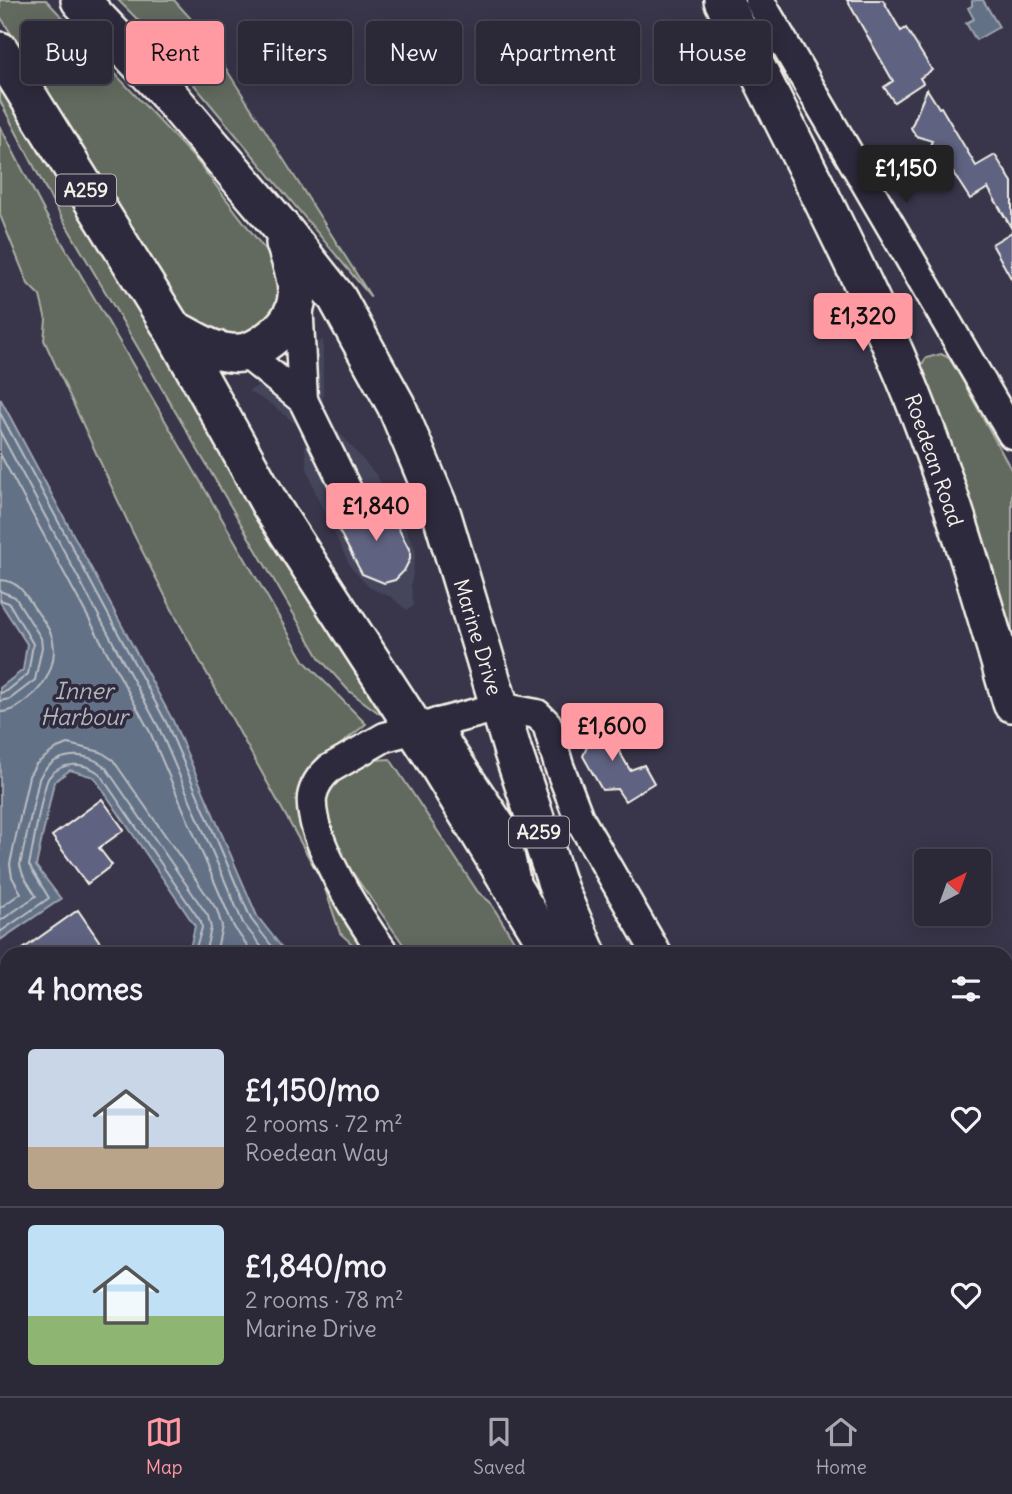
<!DOCTYPE html>
<html lang="en">
<head>
<meta charset="utf-8">
<style>
	body { margin:0; font-family:Delius,sans-serif; background:#373443; color:#f1f3f6; height:100vh; display:flex; flex-direction:column; font-size:26px; white-space:nowrap }
	* { box-sizing:border-box; margin:0 }
	p { font-size:23px; color:#a6a6ae }
	.icon { flex:none; width:38px; height:38px; fill:none; stroke:currentColor; stroke-width:2; stroke-linecap:round; stroke-linejoin:round }
	.map { position:relative; flex:1; overflow:hidden }
	.details { position:absolute; left:0px; top:947px; width:1013px; height:450px; display:flex; flex-direction:column; background:#2b2838; border-radius:21px 21px 0 0; box-shadow:0 4px 18px #0003,0 0 0 2px #474453 }
	.details>* { flex:none }
	.top-card { position:absolute; left:21px; top:21px; width:971px; height:63px; display:flex; gap:14px }
	.needle { width:46px; rotate:41deg }
	.fabs { position:absolute; left:914px; top:849px; display:grid; gap:14px }
	.fabs a { display:grid; place-items:center; width:77px; height:77px; border-radius:7px; background:#2b2838; box-shadow:0 4px 18px #0003,0 0 0 2px #474453; font-size:35px }
	.price { position:absolute; translate:-50% -60px; padding:0 16px; border-radius:7px; background:#ff9aa2; color:#111; font-size:23px; line-height:46px; filter:drop-shadow(0 2px 4px #0008) }
	.price::after { content:''; position:absolute; left:50%; top:42px; width:21px; height:16px; margin-left:-10px; background:inherit; clip-path:polygon(0 0,100% 0,50% 100%) }
	.price.active { background:#222; color:#fff }
	ul { padding:0; list-style:none }
	li { display:flex; align-items:center; gap:21px; height:175px; padding:0 28px }
	li+li { border-top:2px solid #474453 }
	li span { display:grid; place-items:center; flex:none; width:196px; height:140px; border-radius:7px; color:#555 }
	li>.icon { margin-inline-start:auto }
	span .icon { width:84px; height:84px; fill:#fffc; stroke-width:1 }
	li b { font-size:30px }
	h2 { display:flex; justify-content:space-between; align-items:center; height:84px; padding:0 28px; font-size:30px }
	.tag { padding:0 24px; border-radius:7px; background:#2b2838; box-shadow:0 4px 18px #0003,0 0 0 2px #474453; font-size:24px; line-height:63px }
	.tag.active { background:#ff9aa2; color:#111 }
	.tab-bar { display:flex; justify-content:space-around; align-items:center; height:98px; border-top:2px solid #474453; background:#2b2838; font-size:19px; color:#a6a6ae }
	.tab-bar a { display:grid; justify-items:center; gap:4px }
	.tab-bar .active { color:#ff9aa2 }
	.map>svg:first-child { display:block }
	.built { fill:#44445b }
	.green { fill:#626a5e; stroke:#abaea3; stroke-width:2 }
	.water { fill:#647187; stroke:#9ea4ae; stroke-width:2 }
	.lines { fill:none; stroke-linecap:round; stroke-linejoin:round }
	.shore { stroke:#babec1; stroke-width:2 }
	.building { fill:#5f6481; stroke:#f4f1e8; stroke-width:2 }
	.minor-casing { stroke:#f4f1e8; stroke-width:33 }
	.major-casing { stroke:#f4f1e8; stroke-width:42 }
	.minor { stroke:#2f2a3d; stroke-width:28 }
	.major { stroke:#2f2a3d; stroke-width:37 }
	.labels { text-anchor:middle; dominant-baseline:central; stroke-width:7; stroke-linejoin:round; paint-order:stroke }
	.shield { fill:#2f2a3d; stroke:#b9b5b5; stroke-width:2 }
	.shield-label { font-size:19px; font-weight:bold; fill:#f4f1e8 }
	.street-label { font-size:21px; fill:#f4f1e8; stroke:#2f2a3d }
	.water-label { font-size:23px; font-style:italic; fill:#b3b7bc; stroke:#2f2a3d }
</style>
</head>
<body>
<div class="map">
<svg width="1012" height="1396" viewBox="0 0 1012 1396">
	<rect width="100%" height="100%" fill="#39364b"/>
	<filter id="ink" filterUnits="userSpaceOnUse"><feTurbulence type="fractalNoise" baseFrequency=".0143" numOctaves="2"/><feDisplacementMap in="SourceGraphic" scale="14" xChannelSelector="R" yChannelSelector="G"/><feConvolveMatrix kernelMatrix="1 2 1 2 8 2 1 2 1" color-interpolation-filters="sRGB"/></filter>
	<g filter="url(#ink)">
		<path class="built" d="M323,339v69l4,10 50,58 17,29 22,45 -5,36 3,20 -7,4 -16,-13 -21,-9 -19,-20 -34,-71 -10,-29 -3,-29 -6,-13 -27,-22 -23,-13 40,-21z"/>
		<g class="green">
			<path d="M0,0h46l151,161 82,107 4,13 -9,41 -42,21 -41,-20 -191,-307z"/>
			<path d="M118,0h56l28,31 169,266 -220,-264z"/>
			<path d="M0,66l385,643 -5,5 -31,-23 -29,-32 -269,-460 -51,-98z"/>
			<path d="M0,126l45,87 260,449 61,62 -36,29 -19,26 66,175h-14l-23,-21 -17,-50 -144,-260 -47,-92 -88,-191 2,-20 -6,-24 -12,-12 -28,-69z"/>
			<path d="M941,354l8,4 9,14 54,99v188l-91,-274 1,-21 4,-6z"/>
			<path d="M390,759l88,133 12,10 32,52h-112l-65,-92 -26,-47 17,-43 38,-12z"/>
			<path d="M668,1390h108l4,6h-110z"/>
		</g>
		<g class="water">
			<path d="M977,0h6l16,27 -23,13 -10,-17 8,-4 -6,-11 4,-2v-5z"/>
			<path d="M0,398l173,323 84,195 30,38h-105l8,-6 5,-22 -101,-149 -24,-7 -16,12 -18,84 25,33 -61,41v-252l23,-18 4,-26 -27,-42z"/>
			<path d="M426,1390h101l6,6h-120z"/>
		</g>
		<g class="lines">
			<g class="shore">
				<path d="M0,413l167,311 84,195 27,35"/>
				<path d="M0,432l159,296 84,195 24,31"/>
				<path d="M0,454l150,278 84,195 19,27"/>
				<path d="M0,580c18,1 24,12 33,26 6,9 14,18 18,28 9,23 -4,51 -22,64 -9,8 -17,14 -29,14"/>
				<path d="M0,591l15,6 26,41 1,9 -7,33 -25,19 -10,2"/>
				<path d="M0,600l9,3 24,41 -5,30 -21,17 -7,2"/>
				<path d="M0,908l21,-15 -9,-16 -2,-13 19,-88 7,-12 21,-16 11,-4 33,8 12,8 104,150 5,16 -6,28"/>
				<path d="M0,921l36,-25 -13,-21 -3,-10 19,-86c12,-27 47,-30 67,-11l102,148 3,12 -6,26"/>
				<path d="M0,932l49,-34 -20,-33c4,-16 13,-78 20,-88 13,-16 34,-15 50,-4l102,149 1,6 -8,26"/>
			</g>
		</g>
		<g class="building">
			<path d="M847,0h36l18,31 5,-3 26,42 -12,8 3,5 -29,19 -10,-15 9,-6z"/>
			<path d="M927,89l12,19 2,-1 35,59 19,-11 17,27v47l-24,-41 -18,11 -20,-31 -19,-4 -5,-10 6,-13 -16,-5 -5,-8z"/>
			<path d="M1012,232v48l-20,-36z"/>
			<path d="M370,499l15,3 25,49v8l-6,12 -9,9 -11,3 -22,-9 -25,-47 5,-12 10,5 10,-1 6,-6z"/>
			<path d="M599,716l31,54 14,-5 10,18 -29,18 -8,-12 -15,1 -19,-34 7,-16 -9,-16z"/>
			<path d="M102,799l22,31 -25,18 13,17 -25,19 -35,-48z"/>
			<path d="M78,910l30,44h-92z"/>
		</g>
		<g class="lines">
			<defs>
				<g id="minor">
					<path d="M759,0l253,434"/>
					<path d="M298,300l5,100"/>
					<path d="M245,353l58,47 51,104"/>
					<path d="M437,723l11,23 56,84 11,48"/>
					<path d="M385,954c-25,-34 -77,-116 -73,-157 2,-11 9,-21 17,-28l56,-32 114,-30 38,7 10,10 12,42 20,52 78,136"/>
					<path d="M0,1104l7,3"/>
					<path d="M0,1147l7,7"/>
					<path d="M0,1332l7,-4"/>
					<path d="M222,1390l4,6"/>
					<path d="M110,1396l10,-6"/>
				</g>
				<g id="major">
					<path d="M80,0l81,86 119,140 57,72 59,107 46,110 71,237 46,138 28,64"/>
					<path d="M723,0c55,112 114,224 165,338 53,117 88,242 124,365"/>
					<path d="M0,51l172,277 99,178 161,249 121,199"/>
					<path d="M172,328c19,10 37,23 59,25 14,2 28,-5 39,-14 39,-29 28,-56 15,-96"/>
					<path d="M815,1390l3,6"/>
				</g>
			</defs>
			<use href="#minor" class="minor-casing"/>
			<use href="#major" class="major-casing"/>
			<use href="#minor" class="minor"/>
			<use href="#major" class="major"/>
		</g>
	</g>
	<g class="labels">
		<g class="shield">
			<rect x="56" y="174.5" width="60" height="31" rx="5"/>
			<rect x="509" y="816.5" width="60" height="31" rx="5"/>
		</g>
		<g class="shield-label">
			<text x="86" y="190">A259</text>
			<text x="539" y="832">A259</text>
		</g>
		<g class="street-label">
			<text transform="translate(934 460) rotate(71)">Roedean Road</text>
			<text transform="translate(478 637) rotate(73)">Marine Drive</text>
		</g>
		<g class="water-label">
			<text x="84" y="690">Inner<tspan x="84" dy="26">Harbour</tspan></text>
		</g>
	</g>
</svg>
<div class="fabs">
<a><svg class="needle" viewBox="-14 -14 28 28"><path d="M0-13l5 13h-10z" fill="#e53935"/><path d="M0 13l5-13h-10z" fill="#a6a6ae"/></svg></a>
</div>
<b class="price active" style="left:906px;top:205px">£1,150</b>
<b class="price" style="left:863px;top:353px">£1,320</b>
<b class="price" style="left:376px;top:543px">£1,840</b>
<b class="price" style="left:612px;top:763px">£1,600</b>
<div class="top-card">
<a class="tag">Buy</a>
<a class="tag active">Rent</a>
<a class="tag">Filters</a>
<a class="tag">New</a>
<a class="tag">Apartment</a>
<a class="tag">House</a>
</div>
<section class="details">
<h2>4 homes<svg class="icon" aria-label="filters" viewBox="0 0 24 24"><path d="M4 7h16M4 17h16"/><circle cx="9" cy="7" r="2"/><circle cx="15" cy="17" r="2"/></svg></h2>
<ul>
<li><span style="background:linear-gradient(#c9d6e8 70%,#b9a48a 0)"><svg class="icon" aria-label="home" viewBox="0 0 24 24"><path d="M3 11l9-7 9 7M6 9v11h12V9"/></svg></span><div><b>£1,150/mo</b><p>2 rooms · 72 m²</p><p>Roedean Way</p></div><svg class="icon" aria-label="heart" viewBox="0 0 24 24"><path d="M12 20l-8-8c-3-5 5-10 8-4 3-6 11-1 8 4z"/></svg></li>
<li><span style="background:linear-gradient(#bfe0f5 65%,#8fb573 0)"><svg class="icon" aria-label="home" viewBox="0 0 24 24"><path d="M3 11l9-7 9 7M6 9v11h12V9"/></svg></span><div><b>£1,840/mo</b><p>2 rooms · 78 m²</p><p>Marine Drive</p></div><svg class="icon" aria-label="heart" viewBox="0 0 24 24"><path d="M12 20l-8-8c-3-5 5-10 8-4 3-6 11-1 8 4z"/></svg></li>
</ul>
</section>
</div>
<nav class="tab-bar">
<a class="active"><svg class="icon" aria-label="map" viewBox="0 0 24 24"><path d="M3 6l6-2 6 2 6-2v14l-6 2-6-2-6 2zM9 4v14M15 6v14"/></svg>Map</a>
<a><svg class="icon" aria-label="saved" viewBox="0 0 24 24"><path d="M7 4h10v16l-5-4-5 4z"/></svg>Saved</a>
<a><svg class="icon" aria-label="home" viewBox="0 0 24 24"><path d="M3 11l9-7 9 7M6 9v11h12V9"/></svg>Home</a>
</nav>
</body>
</html>
